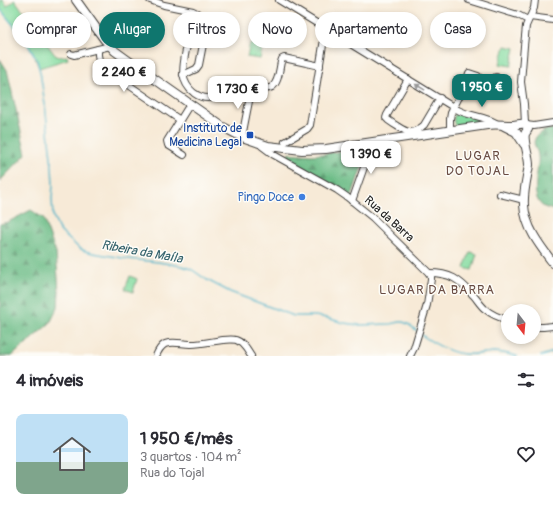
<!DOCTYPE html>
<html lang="pt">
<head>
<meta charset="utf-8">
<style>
	body { margin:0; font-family:Pangolin,sans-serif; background:#f7f7f7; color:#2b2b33; height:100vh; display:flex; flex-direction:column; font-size:15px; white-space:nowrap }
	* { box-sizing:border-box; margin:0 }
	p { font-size:13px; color:#7c7c81 }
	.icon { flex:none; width:22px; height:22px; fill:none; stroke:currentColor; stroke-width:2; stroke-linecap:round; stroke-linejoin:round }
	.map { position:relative; height:356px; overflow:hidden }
	.drawer { display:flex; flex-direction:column; background:#fff; flex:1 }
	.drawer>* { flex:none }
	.top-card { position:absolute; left:12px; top:12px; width:529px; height:36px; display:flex; gap:8px }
	.needle { width:26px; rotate:164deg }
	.buttons { position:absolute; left:501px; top:304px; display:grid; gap:8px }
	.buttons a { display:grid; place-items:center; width:40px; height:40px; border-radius:50%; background:#fff; box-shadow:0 2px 6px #0003; font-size:20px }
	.price { position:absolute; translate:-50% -34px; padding:0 9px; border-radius:8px; background:#fff; color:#222; font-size:13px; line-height:26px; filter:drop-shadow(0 1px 2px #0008) }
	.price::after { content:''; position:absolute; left:50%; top:24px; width:12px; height:9px; margin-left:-6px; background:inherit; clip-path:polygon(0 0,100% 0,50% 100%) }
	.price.selected { background:#0f766e; color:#fff }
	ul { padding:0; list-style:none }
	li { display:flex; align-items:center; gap:12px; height:100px; padding:0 16px }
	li+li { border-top:1px solid #e1e1e2 }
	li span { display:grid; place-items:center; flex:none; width:112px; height:80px; border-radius:8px; color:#555 }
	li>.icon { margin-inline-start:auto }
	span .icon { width:48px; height:48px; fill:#fffc; stroke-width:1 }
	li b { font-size:17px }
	h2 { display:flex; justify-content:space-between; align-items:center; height:48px; padding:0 16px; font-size:17px }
	.tag { padding:0 14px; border-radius:18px; background:#fff; box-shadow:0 2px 6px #0003; font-size:14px; line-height:36px }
	.tag.selected { background:#0f766e; color:#fff }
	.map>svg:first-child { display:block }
	.green { fill:#85dca0; stroke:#507c5e }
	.forest { fill:url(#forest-firs); stroke:#446c51 }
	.garden { fill:url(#garden-furrows); stroke:#507c5e }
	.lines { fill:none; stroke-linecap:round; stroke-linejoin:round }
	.stream { stroke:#4bb3c9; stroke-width:1.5 }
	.minor-casing { stroke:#3d3b38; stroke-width:8 }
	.major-casing { stroke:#3d3b38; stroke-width:10 }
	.minor { stroke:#fff; stroke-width:6 }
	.major { stroke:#fff; stroke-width:8 }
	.oneway { fill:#999 }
	.transit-dot { fill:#1a4fb4; stroke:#fdfcf7; stroke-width:1.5 }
	.shop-dot { fill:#3f7fe0; stroke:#fdfcf7; stroke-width:1.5 }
	.labels { text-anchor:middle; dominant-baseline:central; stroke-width:3; stroke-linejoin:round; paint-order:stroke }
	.transit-label { font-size:12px; fill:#164399; stroke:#fdfcf7; text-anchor:end }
	.shop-label { font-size:12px; fill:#366cbe; stroke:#fdfcf7; text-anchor:end }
	.street-label { font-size:12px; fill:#1c1c1c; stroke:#fdfcf7 }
	.neighbourhood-label { font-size:13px; letter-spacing:1px; fill:#694c43; stroke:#fdfcf7 }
	.water-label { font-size:13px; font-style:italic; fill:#31606a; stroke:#fdfcf7 }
</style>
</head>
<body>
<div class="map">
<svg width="553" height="356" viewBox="0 0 553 356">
	<defs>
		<pattern id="forest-firs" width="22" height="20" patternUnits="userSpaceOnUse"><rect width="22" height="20" fill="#6cbc86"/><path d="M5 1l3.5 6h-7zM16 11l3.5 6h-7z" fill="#58986d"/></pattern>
		<pattern id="garden-furrows" width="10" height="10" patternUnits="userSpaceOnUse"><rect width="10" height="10" fill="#85dca0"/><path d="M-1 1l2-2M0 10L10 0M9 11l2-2" fill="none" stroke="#72bc89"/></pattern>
	</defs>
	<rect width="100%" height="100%" fill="#fdfcf7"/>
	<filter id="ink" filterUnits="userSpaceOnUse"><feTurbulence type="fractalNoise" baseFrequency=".025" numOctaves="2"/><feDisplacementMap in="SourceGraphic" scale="8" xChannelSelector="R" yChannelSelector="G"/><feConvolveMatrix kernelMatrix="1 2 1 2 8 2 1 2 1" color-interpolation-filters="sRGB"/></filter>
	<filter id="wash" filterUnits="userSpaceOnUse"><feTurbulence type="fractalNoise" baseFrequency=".012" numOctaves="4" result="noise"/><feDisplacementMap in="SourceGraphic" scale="16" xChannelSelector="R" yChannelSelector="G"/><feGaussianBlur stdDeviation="0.9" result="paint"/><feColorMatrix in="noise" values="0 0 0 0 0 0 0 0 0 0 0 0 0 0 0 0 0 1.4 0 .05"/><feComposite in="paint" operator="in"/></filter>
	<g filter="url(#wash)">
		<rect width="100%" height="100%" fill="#f7ead7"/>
		<g class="green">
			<path d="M0,0h3l4,6 8,-6 40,55 4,2 8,-1 1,3 -29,9 -6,-15 -9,-15 -24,-29z"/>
			<path d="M505,46l10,2 -4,18 -11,-2z"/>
			<path d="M457,113l22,6v5l-23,3c-3,-4 -4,-11 1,-14z"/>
			<path d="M470,252l7,2 -5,16 -8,-2z"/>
			<path d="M130,276l7,3 -4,13 -8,-3z"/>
		</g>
		<g class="forest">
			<path d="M0,59l7,11 19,84 -26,27z"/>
			<path d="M553,128v82c-3,-1 -6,-2 -9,-3 -16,-10 -4,-36 -6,-51 0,-6 -6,-11 -3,-17 3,-7 11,-9 18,-11z"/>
			<path d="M369,147l-18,51 -31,-21 -33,-18 2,-6 22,2 12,-1z"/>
			<path d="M31,210l12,8 13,35 3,38 -1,16 -8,16 -38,33h-12v-132l8,-2z"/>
		</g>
		<path class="garden" d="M250,43l13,2 -3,14 -13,-2z"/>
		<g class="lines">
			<g class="stream">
				<path d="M0,9l24,29 13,22 3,12 5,32 7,63 1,17 -1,15 1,17 5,12 4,5 17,15 6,3 8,2 35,6 30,3 24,4 9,3 16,11 23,12 64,24h21l12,2 17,5 15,2 31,-1 10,-2h3l5,2 9,7"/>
				<path d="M420,334c13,9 29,19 45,20 9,1 18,-1 28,-2 8,0 16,2 24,4"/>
				<path d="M541,356l12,-4"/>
			</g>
		</g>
	</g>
	<g filter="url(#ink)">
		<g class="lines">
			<defs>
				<g id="minor">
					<path d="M150,0l14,5 29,6 6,3 4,5 2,5 1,5 -7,36 -3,4 -13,6"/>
					<path d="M279,0l179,110c13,7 29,6 41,15"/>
					<path d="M469,0l49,15 10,5"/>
					<path d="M530,17l23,3"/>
					<path d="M206,29l-12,-2 -3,3c-2,6 -3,14 -5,20 -3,16 -7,31 8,43 4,3 9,5 14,5 12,-1 19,-12 31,-13 9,-1 25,7 33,2 7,-5 7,-17 9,-25l1,-3 2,-1 36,8"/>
					<path d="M98,49v6l1,5 6,7 15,12 60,41"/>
					<path d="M71,54l3,1 36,-9"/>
					<path d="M408,79l-21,36 -1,3 2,2c4,3 16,11 21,12 4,1 12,-4 15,-7l16,-27"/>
					<path d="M477,82l17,4 2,-9"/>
					<path d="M525,124l-1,-20 -3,-22 3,-36 2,-20 8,-18 1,-8"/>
					<path d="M526,125l8,1 19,-3"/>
					<path d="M450,130v-11l1,-6 15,-30 3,-10 9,3 -1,6 -10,-3"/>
					<path d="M242,137l10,-51"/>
					<path d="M285,142l22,-13 3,-4 14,-86v-6l-3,-7"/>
					<path d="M262,146l12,9 63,35 10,7 26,21 56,55 2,3v3l-4,26 -13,43 -4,8"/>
					<path d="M184,155l-16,-10 -1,-4 23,-37"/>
					<path d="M500,194l24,6"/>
					<path d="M352,201l21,-59"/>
					<path d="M429,273c21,0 30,6 44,22 4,4 7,10 12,14 6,5 15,9 23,11"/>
					<path d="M534,327h9l10,-1"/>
					<path d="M156,356c2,-5 4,-9 9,-12 8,-3 17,0 25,0 13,1 36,-7 46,-4 7,2 11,10 15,16"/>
				</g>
				<g id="major">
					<path d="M76,0l28,39 11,12 11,8 97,68 19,10 26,9 34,4 24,-1 161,-24c8,-1 16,0 24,0 5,0 9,-2 14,-1l3,5c-1,2 -2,3 -3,5 -2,7 4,22 4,31 -2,13 -6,27 -5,40 1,22 16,41 29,58"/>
					<path d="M504,126l12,6 8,12"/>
				</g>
			</defs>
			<use href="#minor" class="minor-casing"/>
			<use href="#major" class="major-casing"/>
			<use href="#minor" class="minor"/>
			<use href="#major" class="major"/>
		</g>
		<defs><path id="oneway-solid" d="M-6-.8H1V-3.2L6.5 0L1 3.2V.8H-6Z"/></defs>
		<use class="oneway" href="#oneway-solid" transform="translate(420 87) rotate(-149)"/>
	</g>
	<rect class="transit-dot" x="246" y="131" width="8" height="8" rx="2"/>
	<circle class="shop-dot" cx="302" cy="197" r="4"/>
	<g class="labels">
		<g class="transit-label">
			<text x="242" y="128">Instituto de<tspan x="242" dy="14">Medicina Legal</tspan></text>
		</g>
		<g class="shop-label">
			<text x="294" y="197">Pingo Doce</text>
		</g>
		<g class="street-label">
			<text transform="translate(389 219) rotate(42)">Rua da Barra</text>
		</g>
		<g class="neighbourhood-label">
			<text x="478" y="156">LUGAR<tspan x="478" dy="15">DO TOJAL</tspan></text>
			<text x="437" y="290">LUGAR DA BARRA</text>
		</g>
		<g class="water-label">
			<text transform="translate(142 252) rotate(10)">Ribeira da Maíla</text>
		</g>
	</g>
</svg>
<div class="buttons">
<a><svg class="needle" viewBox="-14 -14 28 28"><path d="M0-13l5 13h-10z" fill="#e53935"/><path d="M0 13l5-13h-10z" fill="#7c7c81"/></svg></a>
</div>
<b class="price" style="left:124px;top:93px">2 240 €</b>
<b class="price selected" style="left:482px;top:108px">1 950 €</b>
<b class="price" style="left:238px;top:110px">1 730 €</b>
<b class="price" style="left:371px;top:175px">1 390 €</b>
<div class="top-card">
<a class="tag">Comprar</a>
<a class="tag selected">Alugar</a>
<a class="tag">Filtros</a>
<a class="tag">Novo</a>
<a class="tag">Apartamento</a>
<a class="tag">Casa</a>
</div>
</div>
<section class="drawer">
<h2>4 imóveis<svg class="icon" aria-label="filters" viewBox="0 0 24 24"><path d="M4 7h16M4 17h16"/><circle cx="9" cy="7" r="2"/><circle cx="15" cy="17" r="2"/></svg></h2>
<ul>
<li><span style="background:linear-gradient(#bfe0f5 60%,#7fa58c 0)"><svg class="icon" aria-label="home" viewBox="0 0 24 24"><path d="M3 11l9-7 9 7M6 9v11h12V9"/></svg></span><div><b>1 950 €/mês</b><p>3 quartos · 104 m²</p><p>Rua do Tojal</p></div><svg class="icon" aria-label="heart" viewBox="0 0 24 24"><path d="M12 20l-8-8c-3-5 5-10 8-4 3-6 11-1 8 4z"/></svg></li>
</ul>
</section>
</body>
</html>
